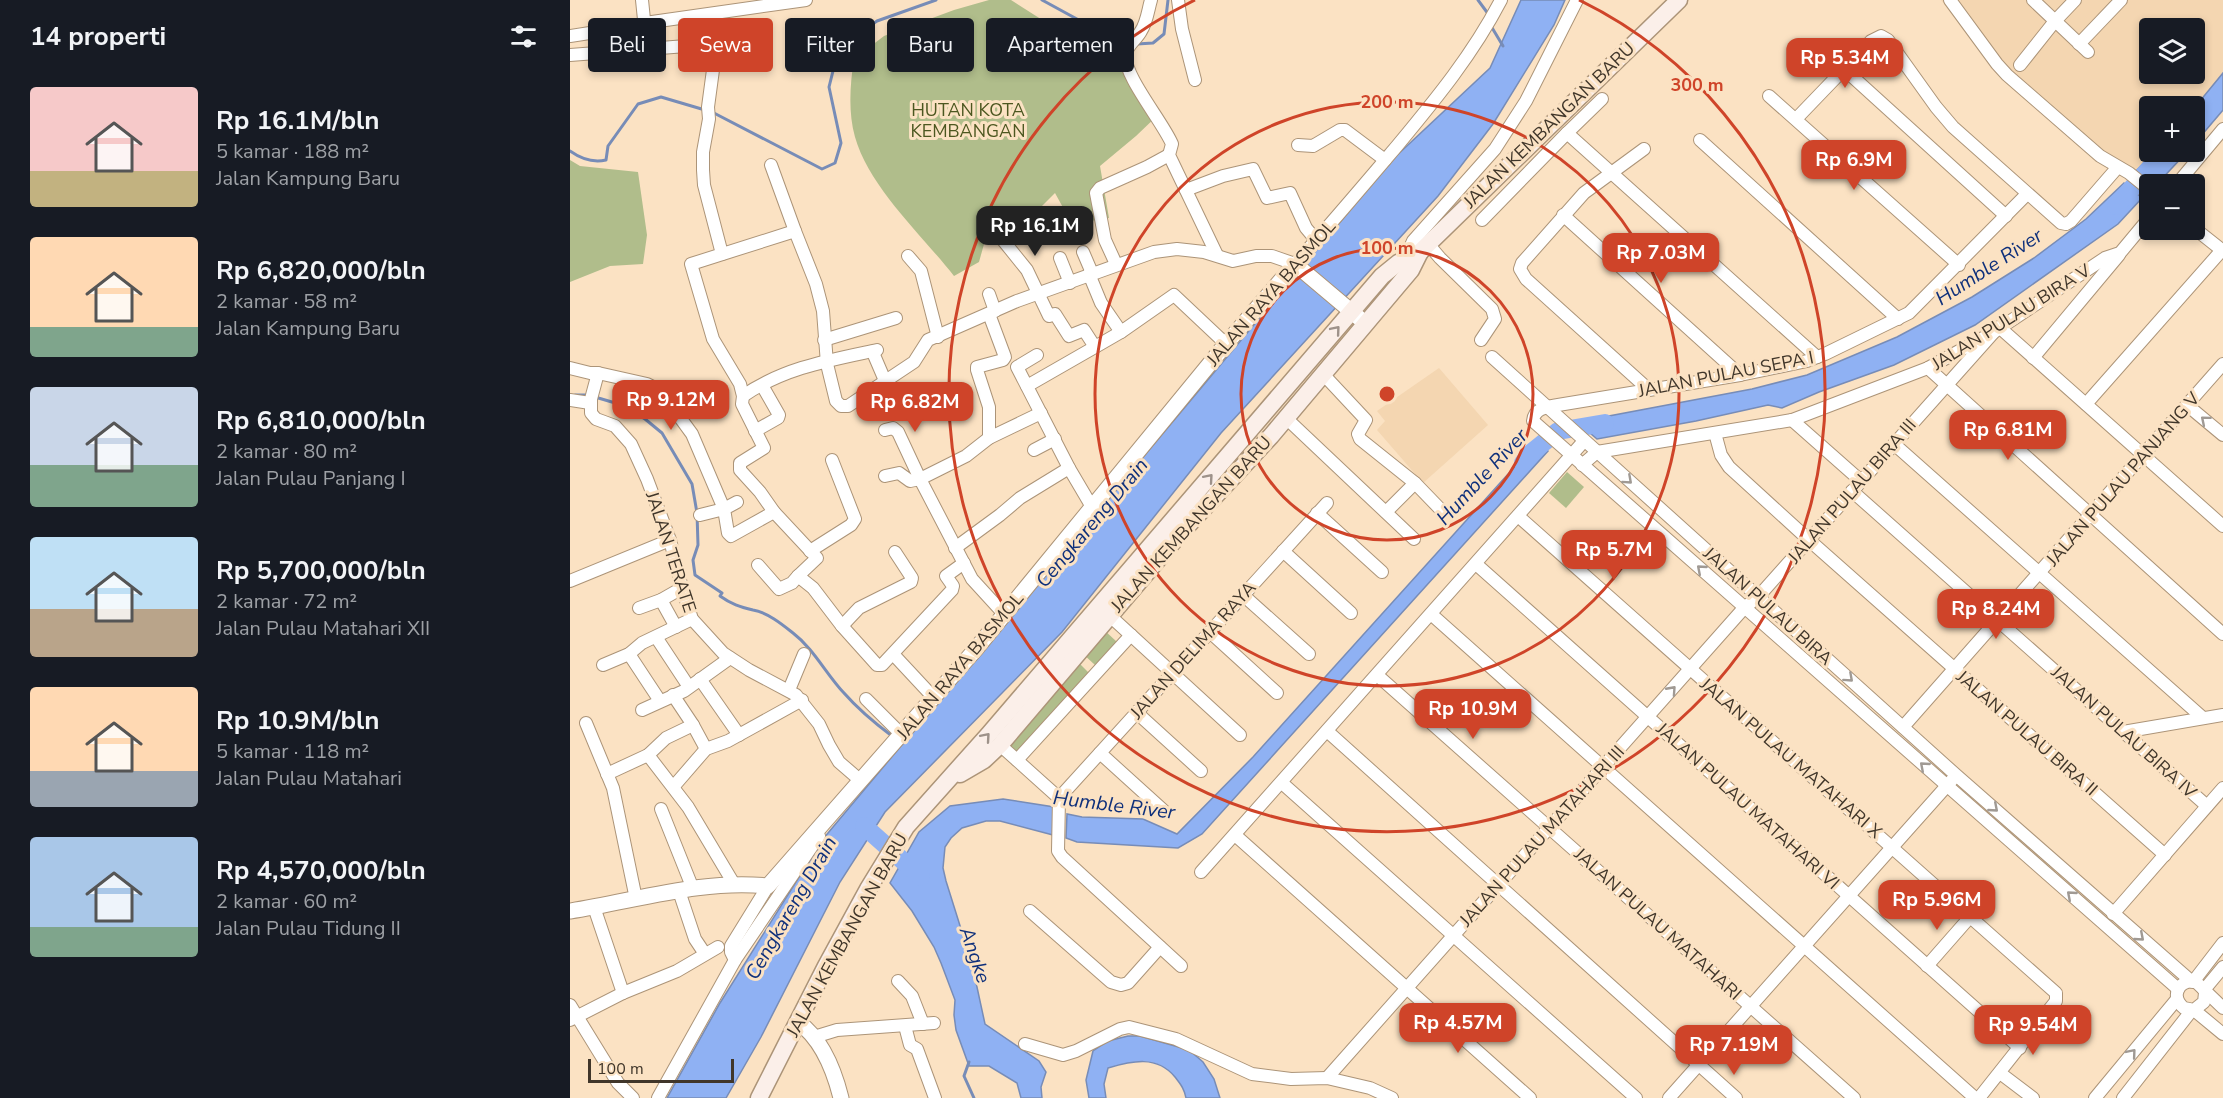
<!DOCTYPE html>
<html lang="id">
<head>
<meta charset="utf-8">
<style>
	body { margin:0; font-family:"Nunito Sans",sans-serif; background:#20242c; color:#f1f3f6; height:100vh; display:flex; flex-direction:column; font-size:22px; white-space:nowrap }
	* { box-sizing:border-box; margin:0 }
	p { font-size:20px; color:#9ea1a6 }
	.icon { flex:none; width:33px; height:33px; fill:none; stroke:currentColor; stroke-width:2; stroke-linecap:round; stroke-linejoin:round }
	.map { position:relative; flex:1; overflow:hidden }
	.sheet { display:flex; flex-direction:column; background:#171b24; width:570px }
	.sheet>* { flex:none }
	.guide { position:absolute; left:18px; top:18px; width:570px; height:54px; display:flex; gap:12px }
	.controls { position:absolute; left:1569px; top:18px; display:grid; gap:12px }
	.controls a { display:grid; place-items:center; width:66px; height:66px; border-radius:6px; background:#171b24; box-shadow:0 3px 9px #0003; font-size:30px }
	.scale { position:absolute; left:18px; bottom:15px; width:146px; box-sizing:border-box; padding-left:6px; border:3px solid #40362a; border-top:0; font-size:16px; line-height:21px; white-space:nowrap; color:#40362a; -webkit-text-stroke:4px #fbe2c3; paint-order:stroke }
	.price { position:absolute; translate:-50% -51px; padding:0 14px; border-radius:12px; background:#cf4429; color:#fff; font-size:20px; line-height:39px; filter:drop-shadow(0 2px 3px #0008) }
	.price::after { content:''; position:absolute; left:50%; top:36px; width:18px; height:14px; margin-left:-9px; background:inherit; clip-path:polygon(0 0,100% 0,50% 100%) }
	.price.active { background:#222; color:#fff }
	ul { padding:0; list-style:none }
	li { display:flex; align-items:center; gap:18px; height:150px; padding:0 30px }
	li span { display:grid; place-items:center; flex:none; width:168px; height:120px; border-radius:6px; color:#555 }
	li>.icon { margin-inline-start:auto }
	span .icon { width:72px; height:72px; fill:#fffc; stroke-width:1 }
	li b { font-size:26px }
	h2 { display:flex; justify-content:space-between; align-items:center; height:72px; padding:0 30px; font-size:26px }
	.pill { padding:0 21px; border-radius:6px; background:#171b24; box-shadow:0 3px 9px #0003; font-size:21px; line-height:54px }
	.pill.active { background:#cf4429; color:#fff }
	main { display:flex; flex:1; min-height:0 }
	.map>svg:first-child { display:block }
	.built { fill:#f4d6b1; fill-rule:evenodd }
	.green { fill:#b0bd8b }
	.water { fill:#8fb1f3; stroke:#778cb7; stroke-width:1.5 }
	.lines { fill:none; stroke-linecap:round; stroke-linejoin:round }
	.stream { stroke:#778cb7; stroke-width:3 }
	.river { stroke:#8fb1f3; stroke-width:18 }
	.minor-casing { stroke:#ac9478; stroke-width:14 }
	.tertiary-casing { stroke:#ac9478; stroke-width:17 }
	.secondary-casing { stroke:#ac9478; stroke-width:19 }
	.minor { stroke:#fff; stroke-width:12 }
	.tertiary { stroke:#fff; stroke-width:15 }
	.secondary { stroke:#fbefe9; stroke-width:16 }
	.oneway { stroke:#9e928a }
	.oneway2 { stroke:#a09a94 }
	.ring { fill:none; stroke:#cf4429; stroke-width:3 }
	.labels { text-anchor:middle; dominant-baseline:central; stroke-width:6; stroke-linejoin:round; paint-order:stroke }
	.park-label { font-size:18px; fill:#4c5720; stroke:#fbe2c3 }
	.street-label { font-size:18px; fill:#40362a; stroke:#fbe2c3 }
	.water-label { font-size:20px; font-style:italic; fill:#0f307b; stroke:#fbe2c3 }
	.centre { fill:#cf4429; stroke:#fbe2c3; stroke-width:3 }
	.ring-label { font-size:18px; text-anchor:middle; font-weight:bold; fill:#cf4429; stroke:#fbe2c3; stroke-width:6; stroke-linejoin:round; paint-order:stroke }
</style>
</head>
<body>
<main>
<section class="sheet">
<h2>14 properti<svg class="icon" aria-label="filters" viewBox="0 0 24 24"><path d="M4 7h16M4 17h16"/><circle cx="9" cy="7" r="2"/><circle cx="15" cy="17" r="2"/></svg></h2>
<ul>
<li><span style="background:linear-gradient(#f6c9c9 70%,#c2b280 0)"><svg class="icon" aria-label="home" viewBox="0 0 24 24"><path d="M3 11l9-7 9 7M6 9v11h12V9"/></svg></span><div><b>Rp 16.1M/bln</b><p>5 kamar · 188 m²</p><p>Jalan Kampung Baru</p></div></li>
<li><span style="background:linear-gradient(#ffd9b3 75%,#7fa58c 0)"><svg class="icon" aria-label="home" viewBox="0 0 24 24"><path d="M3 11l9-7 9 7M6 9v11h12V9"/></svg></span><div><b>Rp 6,820,000/bln</b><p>2 kamar · 58 m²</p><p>Jalan Kampung Baru</p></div></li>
<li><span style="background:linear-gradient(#c9d6e8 65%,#7fa58c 0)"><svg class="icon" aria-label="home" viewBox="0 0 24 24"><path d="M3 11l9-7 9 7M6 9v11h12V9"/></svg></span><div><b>Rp 6,810,000/bln</b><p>2 kamar · 80 m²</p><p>Jalan Pulau Panjang I</p></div></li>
<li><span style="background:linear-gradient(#bfe0f5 60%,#b9a48a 0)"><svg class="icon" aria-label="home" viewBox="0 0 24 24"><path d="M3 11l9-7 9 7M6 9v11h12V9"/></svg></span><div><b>Rp 5,700,000/bln</b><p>2 kamar · 72 m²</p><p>Jalan Pulau Matahari XII</p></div></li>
<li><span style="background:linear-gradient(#ffd9b3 70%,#9aa5b1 0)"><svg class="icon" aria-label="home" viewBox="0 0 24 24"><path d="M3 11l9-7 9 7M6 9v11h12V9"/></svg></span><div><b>Rp 10.9M/bln</b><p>5 kamar · 118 m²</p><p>Jalan Pulau Matahari</p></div></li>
<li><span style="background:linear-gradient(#a9c7e8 75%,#7fa58c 0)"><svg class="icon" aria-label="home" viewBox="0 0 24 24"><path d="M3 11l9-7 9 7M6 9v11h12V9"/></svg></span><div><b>Rp 4,570,000/bln</b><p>2 kamar · 60 m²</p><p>Jalan Pulau Tidung II</p></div></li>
</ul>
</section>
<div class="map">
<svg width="1653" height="1098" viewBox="0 0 1653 1098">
	<rect width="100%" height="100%" fill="#fbe2c3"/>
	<g class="built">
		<path d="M1371,0h282v82l-28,32 -1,-8h-44v46h12l-25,28 -27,-17 -123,-102zM1580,28h44v46h-44z"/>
		<path d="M869,368l49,57 -65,58 -46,-53 8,-9 -8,-10z"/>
	</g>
	<g class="green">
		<path d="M419,0h22l80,51 22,3 32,33 14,27 -23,22 -36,30 9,52 -37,6 -17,-31 -22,22 -19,4 -28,18 -7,25 -25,14c-32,-41 -85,-89 -99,-139 -7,-25 -5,-53 -1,-78l30,-23 70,-26z"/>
		<path d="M0,160l10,6 58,6 9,63 -4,29 -33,2 -40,16z"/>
		<path d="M997,472l17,15 -18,21 -17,-15z"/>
		<path d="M533,629l14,13 -22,23 -13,-12z"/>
		<path d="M507,661l14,14 -71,81 -13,-10z"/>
	</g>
	<g class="water">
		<path d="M951,0h44l-11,25 -61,99 -55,72 -217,237 -159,199 -177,180 -45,70 -79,155 -35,61h-59l53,-95 103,-164 570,-680 97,-91z"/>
		<path d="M1653,73v37l-28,33v-36z"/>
		<path d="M1585,152h32l-30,32h-3l-17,-14z"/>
		<path d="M1554,183l18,15 -24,26 -143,101 -81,40 -75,27 -37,16 -14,-3 -72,16 -99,18 -20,-17 175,-33 55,-14 90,-38 75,-40 62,-39 52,-39z"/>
		<path d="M967,442l11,9 -346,383 -24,14 -101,-6 -11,-4 1,-24 15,3 61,2 34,15 76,-77z"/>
		<path d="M433,799l51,8 -1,28 -53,-14h-14l-24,7 -11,10 -6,9 -2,21 3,13 26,83 13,60 54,37 7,11 -5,15 1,11h-21l-4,-15 -28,-17h-20l-13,-36 -2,-15 1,-15 -14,-37 -7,-16 -22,-36 -22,-28 29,-51 31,-26z"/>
		<path d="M558,1036h12l49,14 14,12 11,17 6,19h-34c-2,-10 -5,-13 -11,-21 -18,-22 -43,-16 -67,-9l-4,16 2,14h-17l-3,-18 7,-29 15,-10z"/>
	</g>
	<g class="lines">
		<g class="stream">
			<path d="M472,0l66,36 20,6"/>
			<path d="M908,0l11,15"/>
			<path d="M921,26l12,20"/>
			<path d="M567,44l16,-1 11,-9 4,-34"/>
			<path d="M142,112l110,57 13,-6 6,-20 -12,-56 5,-20 14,-26 29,-20 59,-21"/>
			<path d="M0,151c11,8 22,12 36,9l2,-14 30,-42 23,-7 44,13"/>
			<path d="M5,395h14"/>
			<path d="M25,397l27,8 23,14 17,14 30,51 5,29 1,32 -5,15 2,15 27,18 -2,3c11,8 20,11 33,14 14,2 30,15 40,23 21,16 33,41 51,60 14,16 32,31 48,43"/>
			<path d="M399,1062l-5,14 10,22"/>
		</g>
		<g class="river">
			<path d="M1546,206l48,-54"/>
			<path d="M953,463l9,-11 26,-21 47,-8"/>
			<path d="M294,826l57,51"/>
		</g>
		<defs>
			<g id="minor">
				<path d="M72,0l5,49"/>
				<path d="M581,0c-3,10 -4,22 -10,31 -4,8 -14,14 -15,23 -4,20 37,68 46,90l-3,11 48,100"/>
				<path d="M608,0l4,29 13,51"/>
				<path d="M1380,0l47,64 10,11 93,81 29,17 21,17"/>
				<path d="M1463,0l55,52"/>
				<path d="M75,23l161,-23"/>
				<path d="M0,36l58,-9"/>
				<path d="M1509,44l42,-44"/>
				<path d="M0,55l129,-10 14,2 2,8 -7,52 1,12 -6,33v18l1,15 18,69"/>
				<path d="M1450,65l35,-44 20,-21"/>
				<path d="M1274,69l162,147"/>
				<path d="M1199,96l190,169"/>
				<path d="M1226,119l75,-78 10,-5 7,4 48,67 17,20 108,96 5,1 5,-3 46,-53"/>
				<path d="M997,133l35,-34"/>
				<path d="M1130,140l198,179"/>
				<path d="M728,145l15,1 27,-16h5l40,30"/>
				<path d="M1074,149l-60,44 -62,70 -2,6 6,10 122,110"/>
				<path d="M201,165l24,66"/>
				<path d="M1607,184l46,-55"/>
				<path d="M616,190l37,-14 30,-7 14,29 23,-5 16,35 10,12"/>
				<path d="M1457,194l-118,119 -84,41 -18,7 -67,14 -182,30c-11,2 -24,3 -25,16l645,568"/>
				<path d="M993,215l177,160"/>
				<path d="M912,220l85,-87 250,224"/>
				<path d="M1624,228l29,23"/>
				<path d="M432,239l25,31 22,46 6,-2 14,22 15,-6 11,17 26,-15 53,-37 52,49"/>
				<path d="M858,244l12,14 52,51 3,10 -14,21"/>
				<path d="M513,252l9,21"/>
				<path d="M338,256l13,15 17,66"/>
				<path d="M490,258l10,25"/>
				<path d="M835,259l8,-18 82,-92 31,-48 51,-101"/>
				<path d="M546,264l-11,-24 -9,-47 4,-5 47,-21 22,-12"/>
				<path d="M519,274l12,29 20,29"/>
				<path d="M419,294l6,17"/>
				<path d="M419,314l16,43 -2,3 -26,7v3l12,37v31"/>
				<path d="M1429,327l224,199"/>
				<path d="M254,340l72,-22"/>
				<path d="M304,355l12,28"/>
				<path d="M467,355l-20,12 52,101 23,39"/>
				<path d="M922,357l464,418 235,206"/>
				<path d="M1463,358l86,-103"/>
				<path d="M0,368l20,5h8l-7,26v14l5,6 19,7 16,18 16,35 23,61 12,48 10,31 31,34 26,17 47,25 23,29 10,21 10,17 22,19"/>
				<path d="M1358,368l295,266"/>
				<path d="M28,373l49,11 6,3 12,10 27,37 32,75 -24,6"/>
				<path d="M753,374l43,46 -8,14 2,5 55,44 28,29"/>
				<path d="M457,386l68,-39"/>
				<path d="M173,396c40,-28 87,-36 134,-46"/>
				<path d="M0,400l20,3"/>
				<path d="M1516,404l136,-154"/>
				<path d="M1617,405l36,30"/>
				<path d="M716,418l128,121"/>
				<path d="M1222,420l69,61"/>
				<path d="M185,431l23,-13 1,-3 -16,-28"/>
				<path d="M1145,433l6,22 8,12 80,73 356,315"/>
				<path d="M1324,444l309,274"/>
				<path d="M464,450l21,-11"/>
				<path d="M1012,465l15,-13 195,-32 136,-52 66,-36 111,-74 15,-5 30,-36"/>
				<path d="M315,476l14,-3 11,8 10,-2 -22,-47 -5,-4 -8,2"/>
				<path d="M1282,491l355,315"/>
				<path d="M167,502l-13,7 4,24 3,3 43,-24"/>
				<path d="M816,512l29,-29"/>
				<path d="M747,513l65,59"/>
				<path d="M948,516l538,477v8l-77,97"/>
				<path d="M385,548l45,-33 20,-17 49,-30"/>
				<path d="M240,551l41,-26 4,-6 -23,-59"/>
				<path d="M713,551l68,62"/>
				<path d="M394,563l-18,13 7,10 -1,4 -70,75h-5l-35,-39 -29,-38 -15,-12 19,-18 -43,-46 -14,-20 -20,-22v-7l24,-15 -22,-44 1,-8 -3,-12 -27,-45 -22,-75 104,-33 21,53 7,27 4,53 9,37 5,5h7l66,-44 14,-22 89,-39 137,-49 23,-3 27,3 29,9 23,-5h16l23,8c35,-39 68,-78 102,-118 39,-47 76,-92 104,-146"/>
				<path d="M906,564l544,484"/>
				<path d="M188,565l21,24 13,-6 6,-7"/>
				<path d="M0,581l100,-41"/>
				<path d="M673,595l66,59"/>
				<path d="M91,600l15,27"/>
				<path d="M69,608l22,-8 21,-12"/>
				<path d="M434,614l-32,-35 -52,-100 46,-23 23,-18 52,-25"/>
				<path d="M861,614l544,484"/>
				<path d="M539,615l131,120"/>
				<path d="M272,626l17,-18 52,-26 1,-4 -17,-26"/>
				<path d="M640,632l67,61"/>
				<path d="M86,637l33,50"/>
				<path d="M59,654l31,47"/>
				<path d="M323,654l41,44"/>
				<path d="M33,665l26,-11 13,-11 50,-24"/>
				<path d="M807,675l477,423"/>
				<path d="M130,679l39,56"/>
				<path d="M219,690l15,-36"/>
				<path d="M103,695l20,30 13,24"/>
				<path d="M296,699l36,36"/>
				<path d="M72,710l42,-19 46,-33"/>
				<path d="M566,712l65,59"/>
				<path d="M16,723l27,65 23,111"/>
				<path d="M1333,727l320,-363"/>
				<path d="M757,731l409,367"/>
				<path d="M1553,732l100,-17"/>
				<path d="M430,745l59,53"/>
				<path d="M530,753l64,58"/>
				<path d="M78,755l40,52 46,77"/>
				<path d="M447,760l114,-125"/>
				<path d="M37,774l41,-19 18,-17 27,-13"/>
				<path d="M712,783l354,315"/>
				<path d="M104,786l32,-37 22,-8 74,-41"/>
				<path d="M91,809l32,80"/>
				<path d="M665,835l295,263"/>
				<path d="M631,872l383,-431"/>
				<path d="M109,891l16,48 10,15"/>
				<path d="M24,907l29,86"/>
				<path d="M460,911l81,71 10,3 7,-2 32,-36"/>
				<path d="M1543,914l110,-126"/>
				<path d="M165,960l-4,-8v-6l37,-60"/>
				<path d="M611,966l-119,-109 -4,-6 1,-53 268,-295"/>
				<path d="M1357,966l43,-49"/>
				<path d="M328,981l14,15 11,28"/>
				<path d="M1623,982l30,-39"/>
				<path d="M1634,990l19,-23"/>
				<path d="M1635,993l-1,9 -10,8 -10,-2c-14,-11 -6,-29 12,-26l27,26"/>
				<path d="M0,1005l48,78 15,15"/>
				<path d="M1624,1010l29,24"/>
				<path d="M0,1020l53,-27 54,-22 41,-24"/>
				<path d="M335,1026l5,19 7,4 18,49"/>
				<path d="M244,1037l23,-7 97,-7"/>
				<path d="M455,1044l38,11 13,-4 44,-22 9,-2 47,12 76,35 39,5 36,-1 43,10 22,10"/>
				<path d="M1430,1073l33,25"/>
				<path d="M757,1078l417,-470 14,-11 236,-265"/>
				<path d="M88,1098l77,-138 84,-124"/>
				<path d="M1099,1098l283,-318"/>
				<path d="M1525,1098l82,-99"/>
				<path d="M1553,1098l69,-88"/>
			</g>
			<g id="tertiary">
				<path d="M0,911c65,-10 132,-32 198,-25l207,-236 251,-306 69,-80 70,59"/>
				<path d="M228,1022c24,17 36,48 43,76"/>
			</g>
			<g id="secondary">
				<path d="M390,774l24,-14 16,-15 177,-208 94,-101 140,-166 9,-18"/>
				<path d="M189,1098l67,-132 42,-77 38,-62 83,-93 393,-458 16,-13 22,-11 259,-252"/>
			</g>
		</defs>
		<use href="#minor" class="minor-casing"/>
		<use href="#tertiary" class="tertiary-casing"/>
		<use href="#secondary" class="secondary-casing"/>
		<use href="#minor" class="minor"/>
		<use href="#tertiary" class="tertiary"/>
		<use href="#secondary" class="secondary"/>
	</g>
	<defs><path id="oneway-chevron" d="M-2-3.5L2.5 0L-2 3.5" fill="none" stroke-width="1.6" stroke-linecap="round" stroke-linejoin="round" transform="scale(1.5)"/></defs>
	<g class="oneway">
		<use href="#oneway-chevron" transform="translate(766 330) rotate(-50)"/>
		<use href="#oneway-chevron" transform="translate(639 478) rotate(-49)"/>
		<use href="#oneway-chevron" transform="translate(416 737) rotate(-49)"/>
	</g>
	<g class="oneway2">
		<use href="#oneway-chevron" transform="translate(1635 420) rotate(-140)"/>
		<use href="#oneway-chevron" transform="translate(1058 480) rotate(42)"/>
		<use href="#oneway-chevron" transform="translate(1131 569) rotate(-139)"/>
		<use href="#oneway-chevron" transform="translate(1279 678) rotate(42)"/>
		<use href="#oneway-chevron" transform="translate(1102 690) rotate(-48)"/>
		<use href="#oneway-chevron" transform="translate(1354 766) rotate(-139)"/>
		<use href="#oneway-chevron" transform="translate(1424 808) rotate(41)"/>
		<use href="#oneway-chevron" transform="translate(1501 895) rotate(-139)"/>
		<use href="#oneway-chevron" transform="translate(1570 937) rotate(41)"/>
		<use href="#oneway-chevron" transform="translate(1562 1053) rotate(-50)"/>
	</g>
	<g class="ring">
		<circle cx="817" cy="394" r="146"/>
		<circle cx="817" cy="394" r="292"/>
		<path d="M1009 0A438 438 0 1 1 625 0"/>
	</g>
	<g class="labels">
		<g class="park-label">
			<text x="398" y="110">HUTAN KOTA<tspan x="398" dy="21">KEMBANGAN</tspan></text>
		</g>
		<g class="street-label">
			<text transform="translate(979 125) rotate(-44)">JALAN KEMBANGAN BARU</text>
			<text transform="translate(701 293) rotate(-49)">JALAN RAYA BASMOL</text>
			<text transform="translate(1441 317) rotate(-32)">JALAN PULAU BIRA V</text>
			<text transform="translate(1156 374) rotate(-11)">JALAN PULAU SEPA I</text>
			<text transform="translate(1553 479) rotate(-49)">JALAN PULAU PANJANG V</text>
			<text transform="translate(1282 491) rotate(-49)">JALAN PULAU BIRA III</text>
			<text transform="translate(621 524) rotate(-48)">JALAN KEMBANGAN BARU</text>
			<text transform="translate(101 552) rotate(72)">JALAN TERATE</text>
			<text transform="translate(1198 606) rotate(42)">JALAN PULAU BIRA</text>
			<text transform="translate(623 650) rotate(-48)">JALAN DELIMA RAYA</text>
			<text transform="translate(390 666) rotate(-50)">JALAN RAYA BASMOL</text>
			<text transform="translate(1554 732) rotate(42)">JALAN PULAU BIRA IV</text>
			<text transform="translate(1457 733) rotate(41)">JALAN PULAU BIRA II</text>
			<text transform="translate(1221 758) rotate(41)">JALAN PULAU MATAHARI X</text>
			<text transform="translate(1178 806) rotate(42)">JALAN PULAU MATAHARI VI</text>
			<text transform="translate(972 836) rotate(-48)">JALAN PULAU MATAHARI III</text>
			<text transform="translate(1088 924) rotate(42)">JALAN PULAU MATAHARI</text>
			<text transform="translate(277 935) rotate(-61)">JALAN KEMBANGAN BARU</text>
		</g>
		<g class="water-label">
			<text transform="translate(1419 267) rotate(-33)">Humble River</text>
			<text transform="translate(912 477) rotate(-47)">Humble River</text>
			<text transform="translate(522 523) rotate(-50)">Cengkareng Drain</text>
			<text transform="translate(544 805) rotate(7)">Humble River</text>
			<text transform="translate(221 908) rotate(-60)">Cengkareng Drain</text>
			<text transform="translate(405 955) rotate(71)">Angke</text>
		</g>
	</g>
	<circle cx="817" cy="394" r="9" class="centre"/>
	<g class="ring-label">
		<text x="1127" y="91">300 m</text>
		<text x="817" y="108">200 m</text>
		<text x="817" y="254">100 m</text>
	</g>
</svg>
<div class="controls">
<a><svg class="icon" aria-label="layers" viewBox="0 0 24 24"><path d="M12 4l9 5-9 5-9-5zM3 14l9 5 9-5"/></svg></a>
<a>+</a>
<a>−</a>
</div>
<div class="scale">100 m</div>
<b class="price" style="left:1275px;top:89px">Rp 5.34M</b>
<b class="price" style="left:1284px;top:191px">Rp 6.9M</b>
<b class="price active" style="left:465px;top:257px">Rp 16.1M</b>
<b class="price" style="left:1091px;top:284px">Rp 7.03M</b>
<b class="price" style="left:101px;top:431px">Rp 9.12M</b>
<b class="price" style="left:345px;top:433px">Rp 6.82M</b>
<b class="price" style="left:1438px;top:461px">Rp 6.81M</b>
<b class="price" style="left:1044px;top:581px">Rp 5.7M</b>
<b class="price" style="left:1426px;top:640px">Rp 8.24M</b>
<b class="price" style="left:903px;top:740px">Rp 10.9M</b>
<b class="price" style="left:1367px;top:931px">Rp 5.96M</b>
<b class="price" style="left:888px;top:1054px">Rp 4.57M</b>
<b class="price" style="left:1463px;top:1056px">Rp 9.54M</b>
<b class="price" style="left:1164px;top:1076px">Rp 7.19M</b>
<div class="guide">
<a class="pill">Beli</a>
<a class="pill active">Sewa</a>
<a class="pill">Filter</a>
<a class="pill">Baru</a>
<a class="pill">Apartemen</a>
</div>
</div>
</main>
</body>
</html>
